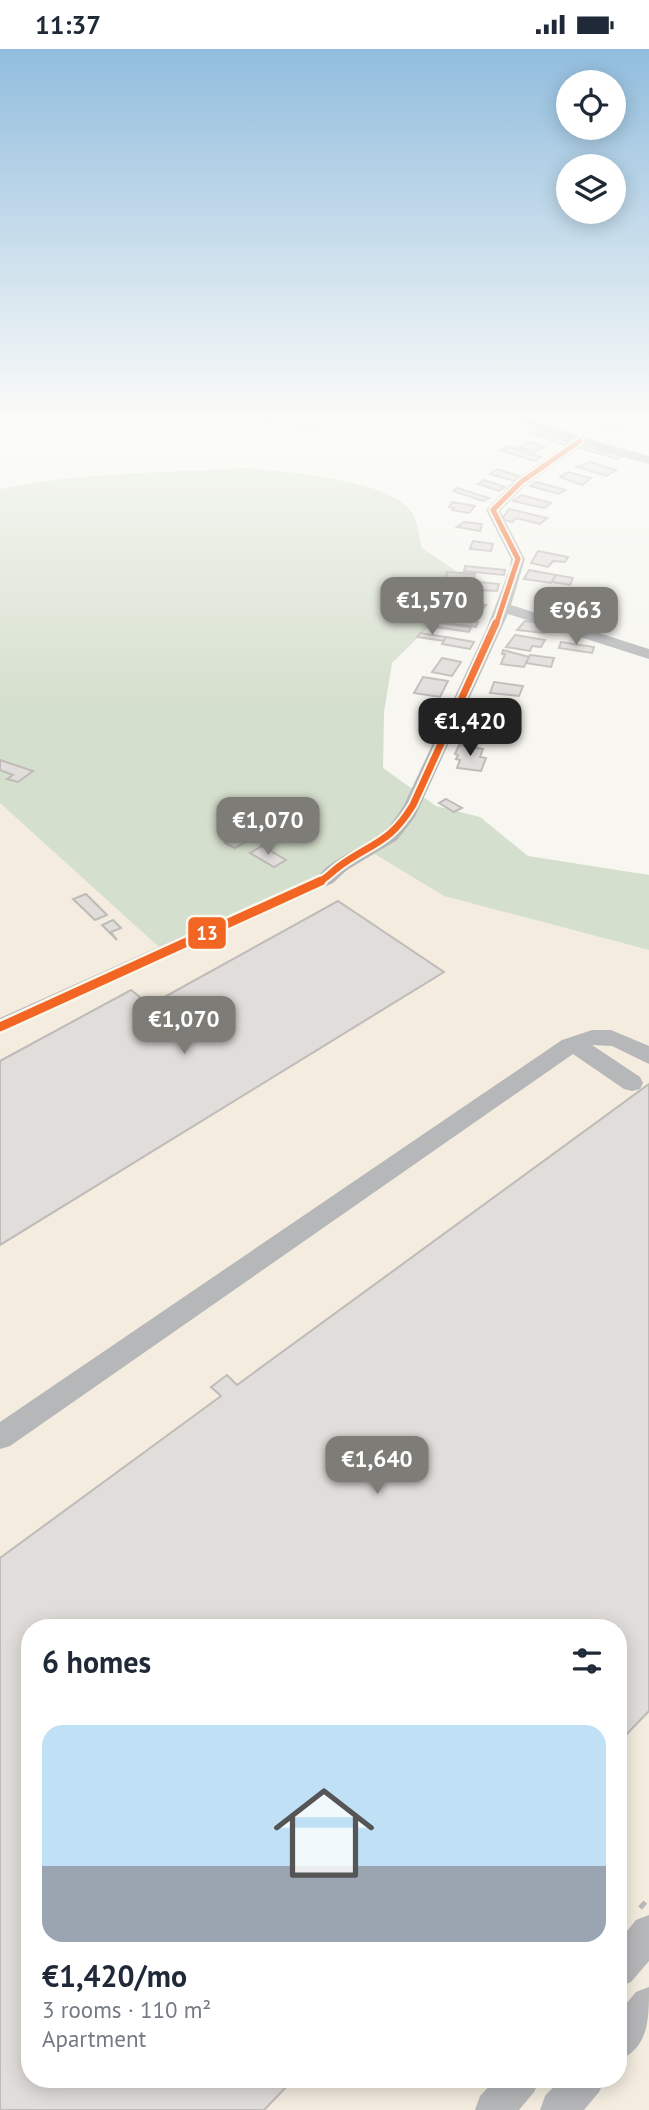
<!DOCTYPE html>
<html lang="en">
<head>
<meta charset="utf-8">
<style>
	body { margin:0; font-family:"PT Sans",sans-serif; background:#f2f2f3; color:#1f2937; height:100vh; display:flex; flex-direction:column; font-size:26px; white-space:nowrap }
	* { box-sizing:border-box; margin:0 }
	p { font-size:23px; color:#747a83 }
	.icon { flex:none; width:38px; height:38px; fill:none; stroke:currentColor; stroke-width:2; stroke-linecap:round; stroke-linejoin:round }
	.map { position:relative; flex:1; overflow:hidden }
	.drawer { position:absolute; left:21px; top:1570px; width:606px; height:469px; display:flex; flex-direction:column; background:#fff; border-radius:28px; box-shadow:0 4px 18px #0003 }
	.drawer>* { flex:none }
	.fabs { position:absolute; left:556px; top:21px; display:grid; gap:14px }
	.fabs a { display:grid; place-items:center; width:70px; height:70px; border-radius:50%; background:#fff; box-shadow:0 4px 18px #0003; font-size:35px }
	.price { position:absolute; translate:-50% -60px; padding:0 16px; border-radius:14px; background:#7d7c77; color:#fff; font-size:23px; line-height:46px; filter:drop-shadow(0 2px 4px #0008) }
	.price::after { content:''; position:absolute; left:50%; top:42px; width:21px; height:16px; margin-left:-10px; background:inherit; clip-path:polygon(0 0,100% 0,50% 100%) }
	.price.selected { background:#222; color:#fff }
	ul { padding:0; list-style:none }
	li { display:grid; align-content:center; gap:14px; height:371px; padding:0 21px }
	li span { display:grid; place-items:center; height:217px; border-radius:21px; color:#555 }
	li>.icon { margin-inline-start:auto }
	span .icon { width:126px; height:126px; fill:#fffc; stroke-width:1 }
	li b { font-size:30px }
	h2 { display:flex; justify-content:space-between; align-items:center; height:84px; padding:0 21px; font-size:30px }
	.status { display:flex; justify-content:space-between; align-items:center; height:49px; padding:0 35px; background:#fff; direction:ltr }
	.status svg { height:19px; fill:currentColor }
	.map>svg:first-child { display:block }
	.industrial { fill:#f3ecdf; fill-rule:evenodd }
	.forest { fill:#d5dfcd }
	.building { fill:#e0ddda; stroke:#bebbb8; stroke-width:2 }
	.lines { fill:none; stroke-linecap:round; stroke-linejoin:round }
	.path { stroke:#bbbaba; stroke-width:5; stroke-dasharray:8 8; stroke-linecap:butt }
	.minor { fill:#b6b7b9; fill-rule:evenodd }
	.bus-1-far2-casing { stroke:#faf7ed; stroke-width:9 }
	.bus-1-far1-casing { stroke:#faf7ed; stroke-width:11 }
	.bus-1-casing { stroke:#faf7ed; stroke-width:14 }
	.bus-1-far2 { stroke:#f26522; stroke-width:5 }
	.bus-1-far1 { stroke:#f26522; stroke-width:7 }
	.bus-1 { stroke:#f26522; stroke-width:9 }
	.line-badge { stroke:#faf7ed; stroke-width:2.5 }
	.badge-label { font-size:19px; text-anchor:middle; font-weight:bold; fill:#fff }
</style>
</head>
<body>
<div class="status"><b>11:37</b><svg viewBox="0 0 49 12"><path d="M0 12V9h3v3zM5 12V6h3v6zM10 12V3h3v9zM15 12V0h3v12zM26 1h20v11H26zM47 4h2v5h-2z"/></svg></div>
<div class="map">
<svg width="649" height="2061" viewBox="0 0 649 2061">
	<rect width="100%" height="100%" fill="#f7f6f0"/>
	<path class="industrial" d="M0,754l373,50 71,43 205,54v1160h-649zM30,1578h588v452h-588z"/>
	<path class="forest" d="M246,419c38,4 150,11 168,48 4,10 5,22 8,32l34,23 5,24 -69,68 -8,49 -1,56 53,38 44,11 48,39 121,19v75l-205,-54 -71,-43 -214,94 -159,-144v-314c80,-17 165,-16 246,-21z"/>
	<g class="building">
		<path d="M591,369l30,8 -9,5 -28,-10z"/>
		<path d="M305,370h2l13,5 -9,7 -20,-7z"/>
		<path d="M535,381l35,13 -6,2 -35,-13z"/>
		<path d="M529,393l4,1 11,4 -10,5 -15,-5z"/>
		<path d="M586,395l37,10 -6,5 -37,-11z"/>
		<path d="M507,397l34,11 -7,4 -34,-11z"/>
		<path d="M590,413l26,8 -10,6 -29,-9z"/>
		<path d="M497,420l24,8 -7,4 -24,-7z"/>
		<path d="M567,423l24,6 -9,7 -22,-8z"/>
		<path d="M484,431l21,7 -6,4 -21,-7z"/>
		<path d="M536,433l29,8 -6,4 -29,-8z"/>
		<path d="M457,439l32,10 -6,3 -30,-10z"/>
		<path d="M521,446l30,8 -7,5 -31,-7z"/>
		<path d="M452,453l23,4 -6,7 -17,-3 2,-2 -5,-1z"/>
		<path d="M509,460l38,9 -7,6 -24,-6 -4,4 -10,-3z"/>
		<path d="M464,473l18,2 -2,7 -23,-4z"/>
		<path d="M473,492l20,3 -2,7 -21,-2z"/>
		<path d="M538,502l30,6 -3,5 -12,-1 -5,6 -17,-4z"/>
		<path d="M465,517l40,4 -1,5 -40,-4z"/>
		<path d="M529,521l27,5 -5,8 -27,-4z"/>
		<path d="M447,523l28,2 -1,5 -28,-1z"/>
		<path d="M556,526l17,3 -3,7 -18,-3z"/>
		<path d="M480,533l19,2 -2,7 -19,-1z"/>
		<path d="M453,551l33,5 -3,4 -33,-4z"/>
		<path d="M446,555l4,1 29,4 -2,5 -33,-5z"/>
		<path d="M444,569l34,4 -2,5 -34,-4z"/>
		<path d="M525,572l22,3 -3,9 -27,-3z"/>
		<path d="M438,573l4,1 29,4 -2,5 -34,-5z"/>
		<path d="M420,584l26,4 -2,4 -27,-4z"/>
		<path d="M515,586l30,5 -4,7 -9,-1 -2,5 -24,-4z"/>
		<path d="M446,588l28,5 -4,7 -28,-5z"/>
		<path d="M561,593l33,5 -2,6 -33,-5z"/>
		<path d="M503,601l26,7 -5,10 -23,-3 4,-10h-3z"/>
		<path d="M530,606l24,3 -3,9 -25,-4z"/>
		<path d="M442,609l19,4 -9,14 -20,-4z"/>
		<path d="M423,628l25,4 -8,16 -26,-4z"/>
		<path d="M494,633l29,4 -4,10 -29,-3z"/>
		<path d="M482,653l20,4 -1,2 6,1 -6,13 -26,-4 2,-6 -2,-1z"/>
		<path d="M473,674l32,6 -5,11 -32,-5z"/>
		<path d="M452,685l15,2 -3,8 -15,-2z"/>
		<path d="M459,696l24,4 -3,8 6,1 -5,13 -24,-3 3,-8 -4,-1 2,-4 -3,-1z"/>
		<path d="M0,711l33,11 -15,11 -11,-3 6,-4 -13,-5z"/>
		<path d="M446,750l16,9 -8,4 -15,-9z"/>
		<path d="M238,784l12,6 -15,9 -10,-5z"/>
		<path d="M262,797l24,14 -12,7 -24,-14z"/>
		<path d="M86,845l21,21 -12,5 -22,-21z"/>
		<path d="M338,852l106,71 -444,273v-184l131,-71 19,15z"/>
		<path d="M113,871l8,8 -10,4 6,8 -15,-15z"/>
		<path d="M649,1035v627l-31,32v-116h-588v452h264l-30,31h-264v-552l221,-162 -10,-9 16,-12 10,10z"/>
	</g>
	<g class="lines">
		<path class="path" d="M640,1859l9,-10"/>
		<g class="minor">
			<path d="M265,369h17l-14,7 -6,-4z"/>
			<path d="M508,369h18l59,20 64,18v8l-67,-18 -56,39 -26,26 25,48 -14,46 138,44v10l-141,-45 -93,203 -18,23 -50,30 -14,13 -333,151v-16l319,-143c18,-21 44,-26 65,-43 8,-8 14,-18 20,-27l82,-175 24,-62 1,-9 -25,-49 30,-31 54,-37z"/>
			<path d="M592,981h19l38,16v18l-37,-18 -20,-1 48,32 3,6 -3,6 -8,2 -8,-2 -51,-35 -563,392 -10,3v-27l562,-382z"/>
			<path d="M649,1866v46l-18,21 -13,5v-45l18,-22z"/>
			<path d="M649,1938c0,33 0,60 -31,74v-48l18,-21z"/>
			<path d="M496,2030h44l-6,13 -15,18h-44l5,-14z"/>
			<path d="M561,2030h44l-6,13 -15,18h-44l5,-14z"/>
		</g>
		<defs>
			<path id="bus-1-far2" d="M496,576l22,-66 -25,-49 28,-28 59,-41"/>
			<path id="bus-1-far1" d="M317,834c11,-5 17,-14 27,-20 33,-22 47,-22 69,-58l83,-182"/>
			<path id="bus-1" d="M0,978l321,-146"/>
		</defs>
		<use href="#bus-1-far2" class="bus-1-far2-casing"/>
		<use href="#bus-1-far1" class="bus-1-far1-casing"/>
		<use href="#bus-1" class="bus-1-casing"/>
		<use href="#bus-1-far2" class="bus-1-far2"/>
		<use href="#bus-1-far1" class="bus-1-far1"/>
		<use href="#bus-1" class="bus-1"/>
	</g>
	<linearGradient id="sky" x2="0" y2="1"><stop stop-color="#91bdde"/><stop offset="0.56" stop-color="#fbfbf8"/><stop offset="1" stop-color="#fbfbf8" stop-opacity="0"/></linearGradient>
	<rect width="649" height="657" fill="url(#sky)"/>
	<rect class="line-badge" x="187" y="867" width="40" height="34" rx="7" fill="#f26522"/>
	<g class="badge-label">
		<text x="207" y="891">13</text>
	</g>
</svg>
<div class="fabs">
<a><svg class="icon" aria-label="locate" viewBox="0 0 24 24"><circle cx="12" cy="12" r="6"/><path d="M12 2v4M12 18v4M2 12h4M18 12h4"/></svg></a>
<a><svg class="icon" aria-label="layers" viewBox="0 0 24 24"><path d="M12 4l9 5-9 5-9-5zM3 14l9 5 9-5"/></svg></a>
</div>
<b class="price" style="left:432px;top:588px">€1,570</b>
<b class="price" style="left:576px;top:598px">€963</b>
<b class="price selected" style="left:470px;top:709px">€1,420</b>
<b class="price" style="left:268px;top:808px">€1,070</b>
<b class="price" style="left:184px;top:1007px">€1,070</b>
<b class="price" style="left:377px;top:1447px">€1,640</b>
<section class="drawer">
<h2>6 homes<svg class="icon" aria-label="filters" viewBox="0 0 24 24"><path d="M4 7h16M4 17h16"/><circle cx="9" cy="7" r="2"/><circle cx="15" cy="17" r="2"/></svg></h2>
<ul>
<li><span style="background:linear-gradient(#bfe0f5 65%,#9aa5b1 0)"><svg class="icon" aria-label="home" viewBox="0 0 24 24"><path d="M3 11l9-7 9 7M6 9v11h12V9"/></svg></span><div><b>€1,420/mo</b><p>3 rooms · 110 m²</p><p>Apartment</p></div></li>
</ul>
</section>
</div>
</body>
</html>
